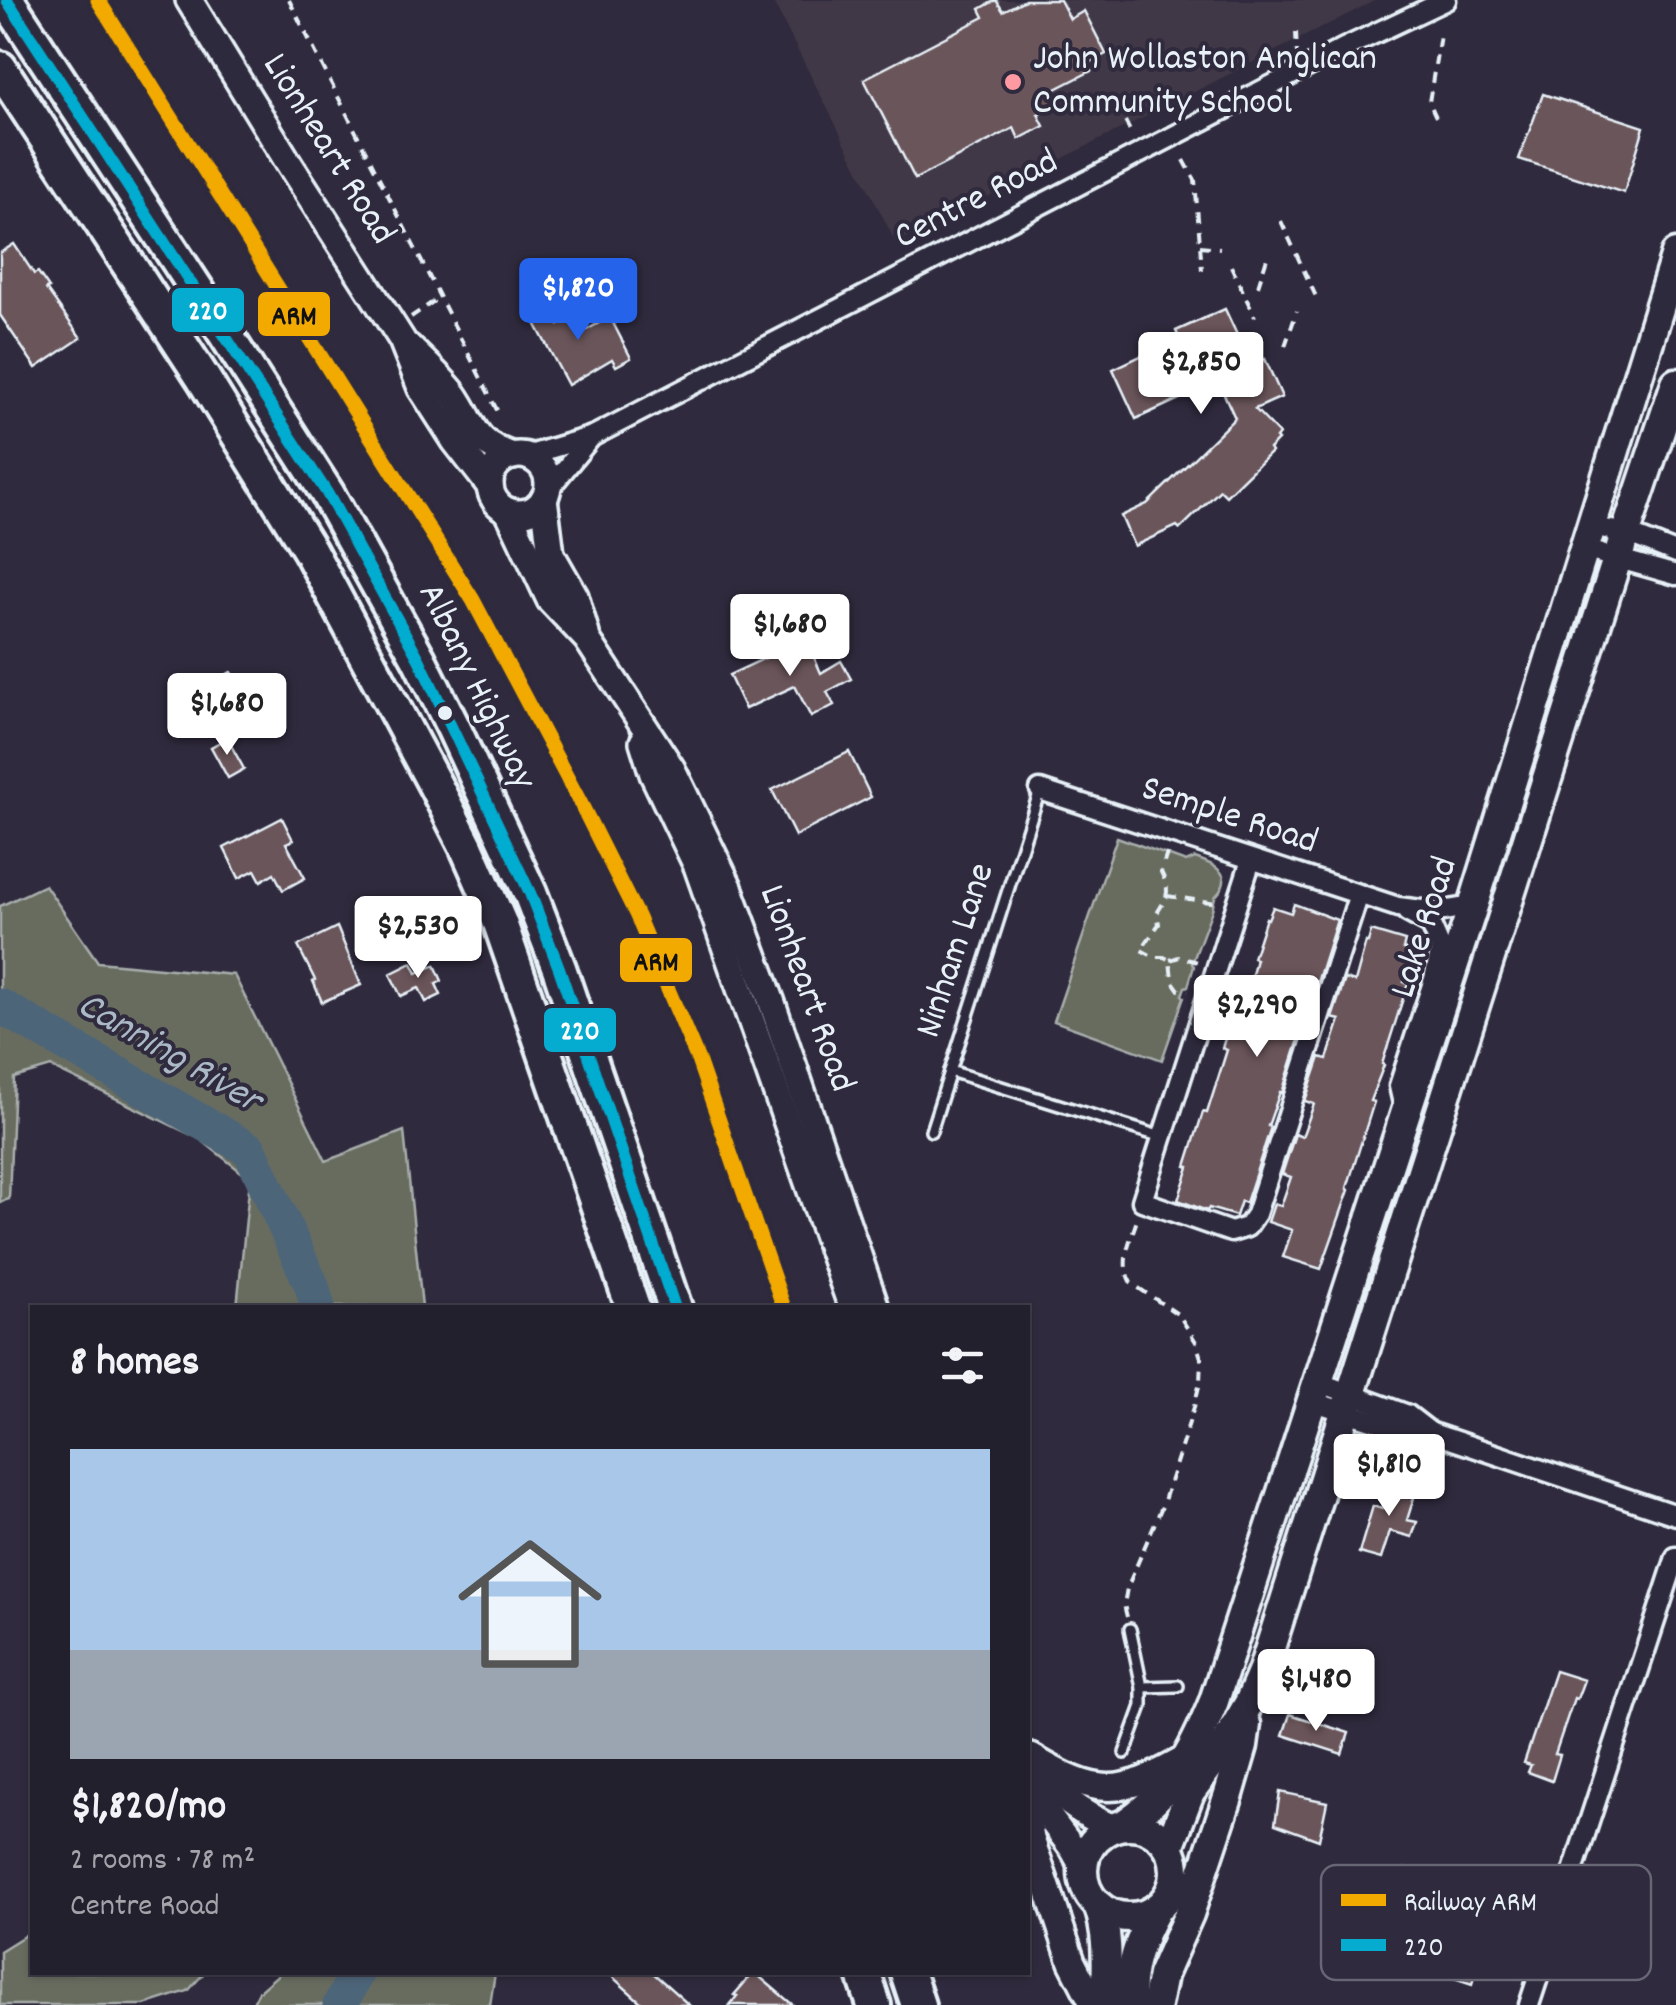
<!DOCTYPE html>
<html lang="en">
<head>
<meta charset="utf-8">
<style>
	body { margin:0; font-family:Dekko,sans-serif; background:#2f2d3a; color:#f1f3f6; height:100vh; display:flex; flex-direction:column; font-size:38px; white-space:nowrap }
	* { box-sizing:border-box; margin:0 }
	p { font-size:32px; color:#a3a3aa }
	.icon { flex:none; width:55px; height:55px; fill:none; stroke:currentColor; stroke-width:2; stroke-linecap:round; stroke-linejoin:round }
	.map { position:relative; flex:1; overflow:hidden }
	.panel { position:absolute; left:30px; top:1305px; width:1000px; height:670px; display:flex; flex-direction:column; background:#23202e; border-radius:0px; box-shadow:0 2px 8px #0004,0 0 0 2px #403e4a }
	.panel>* { flex:none }
	.price { position:absolute; translate:-50% -85px; padding:0 22px; border-radius:10px; background:#fff; color:#222; font-size:32px; line-height:65px; filter:drop-shadow(0 2px 5px #0008) }
	.price::after { content:''; position:absolute; left:50%; top:60px; width:30px; height:22px; margin-left:-15px; background:inherit; clip-path:polygon(0 0,100% 0,50% 100%) }
	.price.current { background:#2563eb; color:#fff }
	ul { padding:0; list-style:none }
	li { display:grid; align-content:center; gap:20px; height:530px; padding:0 40px }
	li span { display:grid; place-items:center; height:310px; border-radius:0px; color:#555 }
	li>.icon { margin-inline-start:auto }
	span .icon { width:180px; height:180px; fill:#fffc; stroke-width:1 }
	li b { font-size:42px }
	h2 { display:flex; justify-content:space-between; align-items:center; height:120px; padding:0 40px; font-size:42px }
	.map>svg:first-child { display:block }
	.built { fill:#413746 }
	.green { fill:#686c5f; stroke:#a8aeac; stroke-width:2.5 }
	.lines { fill:none; stroke-linecap:round; stroke-linejoin:round }
	.river { stroke:#4e6579; stroke-width:35 }
	.building { fill:#6b555a; stroke:#e8f1f8; stroke-width:2.5 }
	.lane-casing { stroke:#e8f1f8; stroke-width:16 }
	.street-casing { stroke:#e8f1f8; stroke-width:25 }
	.secondary-casing { stroke:#e8f1f8; stroke-width:32 }
	.primary-casing { stroke:#e8f1f8; stroke-width:35 }
	.highway-casing { stroke:#e8f1f8; stroke-width:40 }
	.path { stroke:#e8f1f8; stroke-width:4; stroke-dasharray:10 8; stroke-linecap:butt }
	.lane { stroke:#2f2a3d; stroke-width:9 }
	.street { stroke:#2f2a3d; stroke-width:18 }
	.secondary { stroke:#2f2a3d; stroke-width:25 }
	.primary { stroke:#2f2a3d; stroke-width:28 }
	.highway { stroke:#2f2a3d; stroke-width:32 }
	.bus-1-casing { stroke:#2f2a3d; stroke-width:20 }
	.bus-1 { stroke:#06acd0; stroke-width:12 }
	.rail-1-casing { stroke:#2f2a3d; stroke-width:22 }
	.rail-1 { stroke:#f2a900; stroke-width:15 }
	.poi-dot { fill:#ff9aa2; stroke:#2f2a3d; stroke-width:4 }
	.bus-dot { fill:#e8f1f8; stroke:#2f2a3d; stroke-width:4 }
	.labels { text-anchor:middle; dominant-baseline:central; stroke-width:8; stroke-linejoin:round; paint-order:stroke }
	.poi-label { font-size:38px; fill:#e8f1f8; stroke:#2f2a3d; text-anchor:start }
	.street-label { font-size:38px; fill:#e8f1f8; stroke:#2f2a3d }
	.water-label { font-size:40px; font-style:italic; fill:#aab9c5; stroke:#2f2a3d }
	.key { fill:#2f2a3d; stroke:#666675; stroke-width:2.5 }
	.key-label { font-size:28px; fill:#e8f1f8 }
	.line-badge { stroke:#2f2a3d; stroke-width:4 }
	.badge-label { font-size:28px; text-anchor:middle; font-weight:bold; fill:#fff }
	.pale-badge-label { font-size:28px; text-anchor:middle; font-weight:bold; fill:#111 }
</style>
</head>
<body>
<div class="map">
<svg width="1676" height="2005" viewBox="0 0 1676 2005">
	<rect width="100%" height="100%" fill="#2f2a3d"/>
	<filter id="ink" filterUnits="userSpaceOnUse"><feTurbulence type="fractalNoise" baseFrequency=".01" numOctaves="2"/><feDisplacementMap in="SourceGraphic" scale="20" xChannelSelector="R" yChannelSelector="G"/><feConvolveMatrix kernelMatrix="1 2 1 2 8 2 1 2 1" color-interpolation-filters="sRGB"/></filter>
	<g filter="url(#ink)">
		<path class="built" d="M772,0h604l-480,243z"/>
		<g class="green">
			<path d="M1117,837l69,25 9,-4c22,7 41,18 20,39l-3,13 -18,48 -2,6 2,2 -6,20 -3,1 -3,8 2,2 -22,63 -108,-39z"/>
			<path d="M45,885l53,77 136,13 92,186 78,-30 18,176h-185l13,-128 -50,-40 -149,-72 -37,11 -5,121 -9,3v-296z"/>
			<path d="M32,1931v41l172,1 -16,18 -44,14h-144v-54z"/>
			<path d="M281,1972h214v1l-5,32h-238l7,-14z"/>
		</g>
		<g class="lines">
			<g class="river">
				<path d="M0,1006l250,144 62,136 6,22"/>
				<path d="M340,2005l17,-33"/>
			</g>
		</g>
		<g class="building">
			<path d="M996,0l7,11 22,-11h35l10,19 14,-8 22,43 -19,10 4,7 -39,20 6,13 -20,10 6,12 -25,13 -5,-11 -99,51 -51,-100 120,-62 -4,-8z"/>
			<path d="M1543,94l101,33 -20,66 -105,-34z"/>
			<path d="M14,244l20,30 4,-2 11,16 -3,1 35,49 -45,30 -36,-53v-62z"/>
			<path d="M545,298l14,27 12,-6 8,15 31,-17 21,41 -15,8 -4,-7 -44,26 -41,-77z"/>
			<path d="M1225,309l26,56 14,-6 17,38 -27,12 24,25 -3,4 2,2 -9,9 2,3 -45,44 -6,-6 -40,39 -3,-3 -43,20 -13,-30 26,-12 88,-86 -17,-37 -82,38 -23,-50 66,-31 -3,-7z"/>
			<path d="M806,639l15,34 20,-12 10,18 -24,13 7,13 -23,12 -16,-31 -50,23 -16,-34z"/>
			<path d="M231,672l16,29 -3,1 5,9 -20,11 -21,-37z"/>
			<path d="M227,738l17,31 -16,9 -17,-31z"/>
			<path d="M849,752l22,45 -76,39 -23,-46z"/>
			<path d="M282,818l11,22 -7,3 19,35 -22,12 -9,-17 -13,8 -6,-11 -16,8 -15,-30z"/>
			<path d="M1294,904l43,16 -55,173 -2,-1 -12,34 3,1 -25,76 -5,-2 -5,15 -27,-8 -2,3 -29,-11 11,-33 -3,-1 17,-54 4,1 14,-44 6,-19 -5,-2 6,-19 4,2 21,-60 3,-12 -3,-1 13,-40 2,1 5,-12 18,6z"/>
			<path d="M337,927l24,58 -39,17 -9,-21 2,-1 -17,-34z"/>
			<path d="M1371,931l34,10 -2,8 10,3 -9,30 4,1 -26,81 2,1 -14,36 4,1 -27,86 2,2 -28,79 -38,-12 9,-27 -24,-8 6,-18 7,2 10,-29 -9,-3 13,-40 7,3 12,-33 -9,-3 15,-44 7,2 13,-39 -8,-2 13,-39 10,3 11,-40 2,1z"/>
			<path d="M412,963l5,10 18,-8 7,16 -6,3 5,11 -15,7 -7,-14 -18,8 -11,-22z"/>
			<path d="M1391,1480l26,8 -10,32 10,2 -5,15 -22,-6 -9,28 -22,-6 14,-47 9,3z"/>
			<path d="M1555,1671l29,9 -7,19 -3,-1 -19,56 5,1 -8,26 -24,-9 3,-7 -7,-2z"/>
			<path d="M1290,1714l59,19 -7,21 -59,-19z"/>
			<path d="M1280,1792l47,10 -8,38 -44,-16z"/>
			<path d="M1405,1869l74,21 -13,44 4,2 -4,13 5,2 -1,3 10,3 -8,27 -42,-14 13,-41 -68,-22 8,-23 16,6z"/>
			<path d="M607,1972h45l37,33h-45z"/>
			<path d="M754,1972l39,33h-63l7,-9 -3,-1z"/>
		</g>
		<g class="lines">
			<defs>
				<g id="lane">
					<path d="M950,1071l212,66"/>
					<path d="M931,1131l109,-341"/>
					<path d="M1142,1687l36,-1"/>
					<path d="M1125,1753l17,-47v-19l-12,-58"/>
				</g>
				<g id="street">
					<path d="M526,456l67,-20 749,-387 104,-49"/>
					<path d="M547,491l45,-55"/>
					<path d="M1591,526l35,7 50,20"/>
					<path d="M1584,549l92,26"/>
					<path d="M1040,790l358,117 39,5 36,-6"/>
					<path d="M1251,860l-109,341 89,31 16,-5 9,-13 103,-320"/>
					<path d="M1404,1108l-5,-22 35,-107 7,-31 -10,-23 -24,-13"/>
					<path d="M1318,1382l90,33 22,17"/>
					<path d="M1311,1401l89,28 32,4 244,82"/>
					<path d="M1529,2005l147,-448"/>
				</g>
				<g id="secondary">
					<path d="M189,0l101,165 112,175 19,48 34,53 35,45"/>
					<path d="M409,347c15,15 32,30 45,47 23,33 16,47 59,62"/>
					<circle cx="519" cy="484" r="29"/>
					<path d="M544,498l7,56 24,42 11,38"/>
					<path d="M508,511l42,89 37,39 85,130 57,118 42,113 105,308"/>
					<path d="M643,742l10,32 44,92 155,442"/>
					<path d="M1031,1757c68,41 87,40 156,1"/>
					<path d="M1036,1766c19,31 45,47 77,62"/>
					<path d="M1028,1789l45,60 10,18"/>
					<path d="M1028,1821l3,18 41,123 22,43"/>
				</g>
				<g id="primary">
					<path d="M1123,1825c50,-34 69,-70 91,-124l259,-795 203,-652"/>
					<circle cx="1129" cy="1871" r="46"/>
					<path d="M1169,1847l21,-55 32,-43 27,-46 13,-30 355,-1114 59,-176"/>
					<path d="M1099,1907c11,33 7,64 7,98"/>
					<path d="M1131,2005c-3,-37 8,-65 26,-97"/>
					<path d="M1156,2005l6,-30 27,-61 40,-120 14,-48 3,-22"/>
				</g>
				<g id="highway">
					<path d="M7,0l196,299 124,194 92,166 34,68 77,166 29,75 116,340"/>
					<path d="M0,68l203,310 107,173 126,236 30,59 34,77 133,385"/>
					<path d="M863,1972l11,33"/>
					<path d="M907,1972l11,33"/>
				</g>
			</defs>
			<use href="#lane" class="lane-casing"/>
			<use href="#street" class="street-casing"/>
			<use href="#secondary" class="secondary-casing"/>
			<use href="#primary" class="primary-casing"/>
			<use href="#highway" class="highway-casing"/>
			<g class="path">
				<path d="M289,0l210,414"/>
				<path d="M1296,32l1,21"/>
				<path d="M1436,117l-7,-15 11,-67"/>
				<path d="M1125,121l7,14"/>
				<path d="M1184,160l11,20 7,90"/>
				<path d="M1281,221l37,80"/>
				<path d="M1200,246l20,2"/>
				<path d="M1231,266l24,51"/>
				<path d="M1258,286l11,-34"/>
				<path d="M411,317l29,-20"/>
				<path d="M1285,346l12,-35"/>
				<path d="M1167,853l-6,19c10,20 7,23 -4,41l2,11 -18,26 13,7h10l6,3 2,20 7,10 9,1"/>
				<path d="M1167,896l50,7"/>
				<path d="M1170,960l9,-3 19,5"/>
				<path d="M1127,1617l-3,-12 3,-17 36,-84 31,-97 6,-25 1,-24 -5,-16 -17,-27 -48,-32c-12,-21 -1,-41 6,-63"/>
			</g>
			<use href="#lane" class="lane"/>
			<use href="#street" class="street"/>
			<use href="#secondary" class="secondary"/>
			<use href="#primary" class="primary"/>
			<use href="#highway" class="highway"/>
			<defs>
				<path id="bus-1" d="M7,0l320,493 92,166 111,234 29,75 116,340"/>
			</defs>
			<use href="#bus-1" class="bus-1-casing"/>
			<use href="#bus-1" class="bus-1"/>
			<defs>
				<path id="rail-1" d="M98,0l375,600 108,204 56,112 61,144 86,248"/>
			</defs>
			<use href="#rail-1" class="rail-1-casing"/>
			<use href="#rail-1" class="rail-1"/>
		</g>
	</g>
	<circle class="poi-dot" cx="1013" cy="82" r="10"/>
	<circle class="bus-dot" cx="445" cy="713" r="9"/>
	<g class="labels">
		<g class="poi-label">
			<text x="1033" y="60">John Wollaston Anglican<tspan x="1033" dy="44">Community School</tspan></text>
		</g>
		<g class="street-label">
			<text transform="translate(327 150) rotate(58)">Lionheart Road</text>
			<text transform="translate(977 201) rotate(-27)">Centre Road</text>
			<text transform="translate(475 687) rotate(64)">Albany Highway</text>
			<text transform="translate(1229 817) rotate(18)">Semple Road</text>
			<text transform="translate(1426 928) rotate(-72)">Lake Road</text>
			<text transform="translate(957 951) rotate(-72)">Ninham Lane</text>
			<text transform="translate(805 989) rotate(70)">Lionheart Road</text>
		</g>
		<g class="water-label">
			<text transform="translate(168 1055) rotate(30)">Canning River</text>
		</g>
	</g>
	<rect x="1321" y="1865" width="330" height="115" rx="15" class="key"/>
	<rect x="1341" y="1894" width="45" height="12" fill="#f2a900"/>
	<rect x="1341" y="1939" width="45" height="12" fill="#06acd0"/>
	<g class="key-label">
		<text x="1404" y="1910">Railway ARM</text>
		<text x="1404" y="1955">220</text>
	</g>
	<g class="line-badge">
		<rect x="170" y="286" width="76" height="48" rx="10" fill="#06acd0"/>
		<rect x="256" y="290" width="76" height="48" rx="10" fill="#f2a900"/>
		<rect x="618" y="936" width="76" height="48" rx="10" fill="#f2a900"/>
		<rect x="542" y="1006" width="76" height="48" rx="10" fill="#06acd0"/>
	</g>
	<g class="badge-label">
		<text x="208" y="319">220</text>
		<text x="580" y="1039">220</text>
	</g>
	<g class="pale-badge-label">
		<text x="294" y="324">ARM</text>
		<text x="656" y="970">ARM</text>
	</g>
</svg>
<b class="price current" style="left:578px;top:343px">$1,820</b>
<b class="price" style="left:1201px;top:417px">$2,850</b>
<b class="price" style="left:790px;top:679px">$1,680</b>
<b class="price" style="left:227px;top:758px">$1,680</b>
<b class="price" style="left:418px;top:981px">$2,530</b>
<b class="price" style="left:1257px;top:1060px">$2,290</b>
<b class="price" style="left:1389px;top:1519px">$1,810</b>
<b class="price" style="left:1316px;top:1734px">$1,480</b>
<section class="panel">
<h2>8 homes<svg class="icon" aria-label="filters" viewBox="0 0 24 24"><path d="M4 7h16M4 17h16"/><circle cx="9" cy="7" r="2"/><circle cx="15" cy="17" r="2"/></svg></h2>
<ul>
<li><span style="background:linear-gradient(#a9c7e8 65%,#9aa5b1 0)"><svg class="icon" aria-label="home" viewBox="0 0 24 24"><path d="M3 11l9-7 9 7M6 9v11h12V9"/></svg></span><div><b>$1,820/mo</b><p>2 rooms · 78 m²</p><p>Centre Road</p></div></li>
</ul>
</section>
</div>
</body>
</html>
